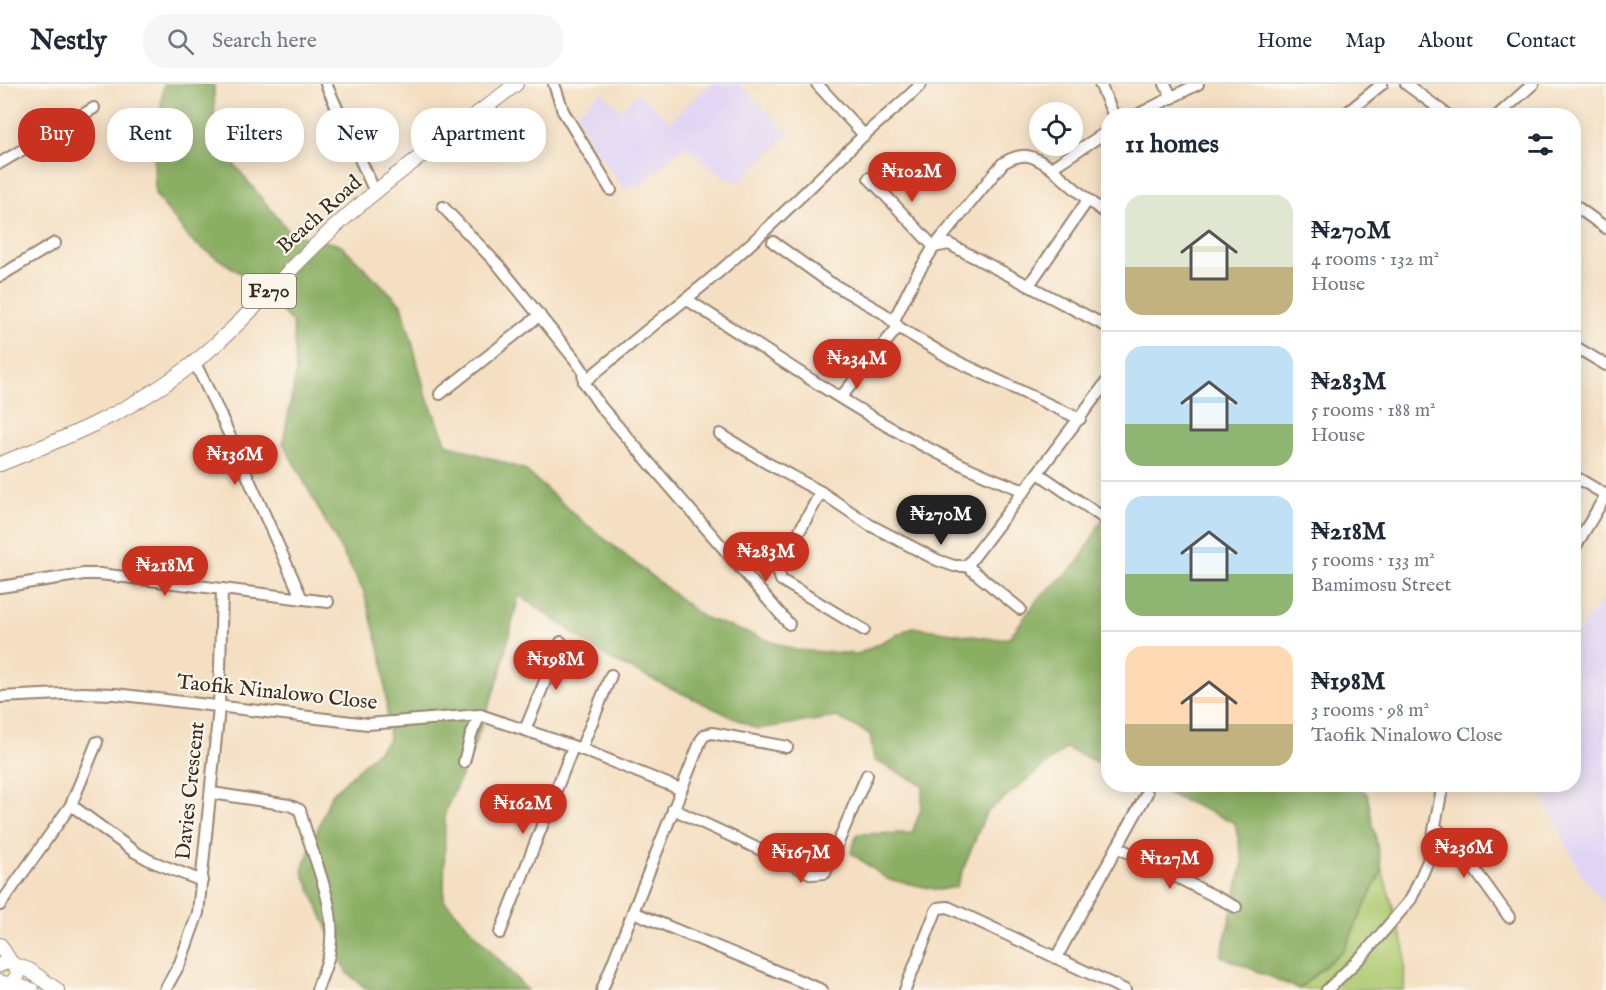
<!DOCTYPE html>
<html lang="en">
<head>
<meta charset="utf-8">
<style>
	body { margin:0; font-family:"IM FELL English",serif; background:#f6f6f7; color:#1f2937; height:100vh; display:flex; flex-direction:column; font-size:22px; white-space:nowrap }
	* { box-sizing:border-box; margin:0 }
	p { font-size:20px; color:#747a83 }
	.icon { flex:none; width:33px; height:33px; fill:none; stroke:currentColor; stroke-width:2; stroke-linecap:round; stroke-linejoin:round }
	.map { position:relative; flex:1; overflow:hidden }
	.panel { position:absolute; left:1101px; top:24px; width:480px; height:684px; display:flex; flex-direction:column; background:#fff; border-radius:24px; box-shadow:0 3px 15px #0003 }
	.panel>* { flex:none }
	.top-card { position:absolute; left:18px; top:24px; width:570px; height:54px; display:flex; gap:12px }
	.fabs { position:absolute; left:1029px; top:18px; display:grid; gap:12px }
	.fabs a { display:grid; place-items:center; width:54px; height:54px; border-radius:50%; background:#fff; box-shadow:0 3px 15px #0003; font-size:30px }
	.price { position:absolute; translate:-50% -51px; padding:0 14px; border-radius:21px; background:#c8321e; color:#fff; font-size:20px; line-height:39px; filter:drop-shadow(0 2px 3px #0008) }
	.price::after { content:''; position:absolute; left:50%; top:36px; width:18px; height:14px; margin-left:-9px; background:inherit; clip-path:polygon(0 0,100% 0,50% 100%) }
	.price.current { background:#222; color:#fff }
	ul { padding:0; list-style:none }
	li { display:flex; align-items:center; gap:18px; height:150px; padding:0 24px }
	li+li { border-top:2px solid #e0e1e3 }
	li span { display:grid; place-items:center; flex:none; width:168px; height:120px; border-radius:18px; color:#555 }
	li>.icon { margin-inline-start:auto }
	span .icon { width:72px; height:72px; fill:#fffc; stroke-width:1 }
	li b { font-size:26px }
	h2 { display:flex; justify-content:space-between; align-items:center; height:72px; padding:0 24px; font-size:26px }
	.chip { padding:0 21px; border-radius:24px; background:#fff; box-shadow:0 3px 15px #0003; font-size:21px; line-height:54px }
	.chip.current { background:#c8321e; color:#fff }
	header { display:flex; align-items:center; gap:36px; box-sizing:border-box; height:84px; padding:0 30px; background:#fff; border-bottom:2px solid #e0e1e3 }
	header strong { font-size:28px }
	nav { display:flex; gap:33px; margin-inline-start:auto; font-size:21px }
	.search { width:420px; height:54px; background:#f6f6f7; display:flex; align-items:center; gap:15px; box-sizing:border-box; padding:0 21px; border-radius:24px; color:#747a83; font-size:22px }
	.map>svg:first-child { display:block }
	.built { fill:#e0d4f4 }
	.green { fill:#aecb72; stroke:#747a48; stroke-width:1.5 }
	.forest { fill:#8aaf64; stroke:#626c41; stroke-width:1.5 }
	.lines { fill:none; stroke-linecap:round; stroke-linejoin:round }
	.minor-casing { stroke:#988470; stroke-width:14 }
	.major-casing { stroke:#988470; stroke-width:16 }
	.minor { stroke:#fff; stroke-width:10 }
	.major { stroke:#fff; stroke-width:14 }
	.labels { text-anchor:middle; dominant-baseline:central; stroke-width:4.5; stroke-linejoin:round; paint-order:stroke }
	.shield { fill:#fbf7ec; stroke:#75685c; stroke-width:1.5 }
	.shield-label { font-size:20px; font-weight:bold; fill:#3b2a1e }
	.street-label { font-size:21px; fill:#3b2a1e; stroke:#fbf7ec }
</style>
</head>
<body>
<header>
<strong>Nestly</strong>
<div class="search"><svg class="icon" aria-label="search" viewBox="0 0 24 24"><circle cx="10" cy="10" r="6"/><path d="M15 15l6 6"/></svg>Search here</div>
<nav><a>Home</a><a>Map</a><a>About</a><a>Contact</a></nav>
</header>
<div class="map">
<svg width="1606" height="906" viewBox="0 0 1606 906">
	<rect width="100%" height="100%" fill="#fbf7ec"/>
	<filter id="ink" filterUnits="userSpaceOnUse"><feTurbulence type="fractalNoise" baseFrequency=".0167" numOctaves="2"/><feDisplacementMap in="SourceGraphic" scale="12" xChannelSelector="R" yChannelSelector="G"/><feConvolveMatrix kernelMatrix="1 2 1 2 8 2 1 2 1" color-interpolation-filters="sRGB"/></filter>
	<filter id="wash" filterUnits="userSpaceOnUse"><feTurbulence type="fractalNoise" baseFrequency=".008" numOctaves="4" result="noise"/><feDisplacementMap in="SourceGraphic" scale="24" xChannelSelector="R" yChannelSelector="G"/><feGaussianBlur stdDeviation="1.35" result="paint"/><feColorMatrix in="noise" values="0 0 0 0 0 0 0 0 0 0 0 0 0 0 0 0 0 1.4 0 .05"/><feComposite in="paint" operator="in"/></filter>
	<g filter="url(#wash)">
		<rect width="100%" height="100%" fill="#f4dfc2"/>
		<g class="built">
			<path d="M711,0h28l51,49 -51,49 -12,-3 -42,-33 -47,40 -14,4 -34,-49 -13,-28 24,-22 20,19 18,-18 30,29z"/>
			<path d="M1606,511v311l-24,-31 -45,-90 37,-1v-148z"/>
		</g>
		<path class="green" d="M1382,786l23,79 -1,41 -105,-1 46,-41z"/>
		<g class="forest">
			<path d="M164,0h50l1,57 76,93 50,11 61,60 24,90 21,49 78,26 56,50 122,97 92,33 63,4 54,-27 81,12 16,-1 29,-39 40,-36 24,-43 6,4v243l-42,-19 -80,65 -30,74 -17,3 -52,-11 -36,-26 6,-19 55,-1 9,-24 2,-24 -49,-25 -4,-26 -33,-17 -80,12 -147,-70 -91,-64 -20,82 -24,67 -30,68 -1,88 83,90h-159l-21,-17 -45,-103 29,-75 58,-55 -6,-77 -19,-71 -81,-149 13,-69 -3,-51 -42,-43 -60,-39 -36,-47 -1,-38z"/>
			<path d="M1355,700l12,10 15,76 -37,78 -46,41 -78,-33 22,-93 -8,-40 -87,-38z"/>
		</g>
	</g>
	<g filter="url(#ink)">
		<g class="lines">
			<defs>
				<g id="minor">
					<path d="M326,0l49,108"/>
					<path d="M554,0l9,27 48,79"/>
					<path d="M817,0l47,51"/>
					<path d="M1100,0l14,32"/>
					<path d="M1165,0l7,14"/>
					<path d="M1406,0l43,32"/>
					<path d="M1135,32l63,-32"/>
					<path d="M1343,32l39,-32"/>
					<path d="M1497,32l36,-32"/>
					<path d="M1108,47l-57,37 37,32 20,15"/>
					<path d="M0,79l94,-55"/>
					<path d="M869,94l65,69 69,-84c21,-12 30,-8 48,5"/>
					<path d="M1574,121l32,23"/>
					<path d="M443,123l57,60 77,95 6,9 1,11 17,25 188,217"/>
					<path d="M773,158l53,38 57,33 15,13"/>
					<path d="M0,192l55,-33"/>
					<path d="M1029,201l59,-85"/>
					<path d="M686,215c109,69 217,148 339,192"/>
					<path d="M893,238l23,-46 18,-29 15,-3 159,83"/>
					<path d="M1574,262l32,19"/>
					<path d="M194,277l26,53 82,185"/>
					<path d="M584,298c34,-28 68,-56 102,-83 61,-48 118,-106 174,-160 20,-19 42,-35 61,-55"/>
					<path d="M440,310l100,-79"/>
					<path d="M841,313l57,-70 52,31 130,61"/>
					<path d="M720,350l45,28 56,30 49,33 67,35 17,6h13l141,-186"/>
					<path d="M1038,389l70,48"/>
					<path d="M1574,392l32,19"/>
					<path d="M821,408l-43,78 3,10 83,50"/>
					<path d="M1574,465l32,-54"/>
					<path d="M967,482l53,43"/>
					<path d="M0,503l84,-13h16l228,28"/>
					<path d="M0,613l83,-4 32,1 253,30 112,-9 101,34 99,40"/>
					<path d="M525,646l36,-88"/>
					<path d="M581,665l30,-74"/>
					<path d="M464,678l7,-27 9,-20"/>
					<path d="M212,709l77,12 11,5c11,47 40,96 29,145 -3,12 -8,23 -12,35"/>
					<path d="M71,721l64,47 16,9 51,20"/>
					<path d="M673,725l139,65 13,-1 42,-98"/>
					<path d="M1435,743l27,25 47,65"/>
					<path d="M1117,763l119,60"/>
					<path d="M0,821l71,-100 26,-63"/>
					<path d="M633,828l189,78"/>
					<path d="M500,849l73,-186"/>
					<path d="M1056,874l91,-165"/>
					<path d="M165,906l15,-27 18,-50 21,-205 3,-119"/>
					<path d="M602,906l99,-250 4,-5 7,-2 75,14"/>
					<path d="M905,906l31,-79 2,-3 10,-1 177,83"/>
					<path d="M1327,906l37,-36 47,-55 17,-38 15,-77"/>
				</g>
				<g id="major">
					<path d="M0,380c66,-26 125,-50 182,-92 57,-42 102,-100 155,-147 56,-51 119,-94 179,-141"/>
					<path d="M0,861l11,18"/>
					<path d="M0,881c9,-5 18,-1 18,10l-6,8 -7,1 -5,-2"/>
					<path d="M14,881l15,5 28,20"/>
					<path d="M15,898l6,5 11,3"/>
				</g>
			</defs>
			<use href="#minor" class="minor-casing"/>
			<use href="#major" class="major-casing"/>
			<use href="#minor" class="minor"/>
			<use href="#major" class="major"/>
		</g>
	</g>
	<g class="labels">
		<rect class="shield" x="242" y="190" width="54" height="34" rx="4.5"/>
		<g class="shield-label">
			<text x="269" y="207">F270</text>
		</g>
		<g class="street-label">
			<text transform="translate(320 131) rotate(-42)">Beach Road</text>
			<text transform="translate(277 609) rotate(6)">Taofik Ninalowo Close</text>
			<text transform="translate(191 707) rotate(-84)">Davies Crescent</text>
		</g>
	</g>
</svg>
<div class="fabs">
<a><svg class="icon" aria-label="locate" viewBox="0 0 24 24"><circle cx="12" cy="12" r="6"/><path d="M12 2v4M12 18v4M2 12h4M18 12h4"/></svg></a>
</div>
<b class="price" style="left:912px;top:119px">₦102M</b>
<b class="price" style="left:857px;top:306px">₦234M</b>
<b class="price" style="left:235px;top:402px">₦136M</b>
<b class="price current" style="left:941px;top:462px">₦270M</b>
<b class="price" style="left:766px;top:499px">₦283M</b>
<b class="price" style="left:165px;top:513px">₦218M</b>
<b class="price" style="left:556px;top:607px">₦198M</b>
<b class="price" style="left:523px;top:751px">₦162M</b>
<b class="price" style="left:1464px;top:795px">₦236M</b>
<b class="price" style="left:801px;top:800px">₦167M</b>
<b class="price" style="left:1170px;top:806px">₦127M</b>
<div class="top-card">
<a class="chip current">Buy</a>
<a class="chip">Rent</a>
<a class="chip">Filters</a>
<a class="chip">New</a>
<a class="chip">Apartment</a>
</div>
<section class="panel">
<h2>11 homes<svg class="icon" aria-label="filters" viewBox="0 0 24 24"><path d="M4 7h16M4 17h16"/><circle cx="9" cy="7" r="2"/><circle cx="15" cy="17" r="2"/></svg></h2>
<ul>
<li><span style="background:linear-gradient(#dfe7d0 60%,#c2b280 0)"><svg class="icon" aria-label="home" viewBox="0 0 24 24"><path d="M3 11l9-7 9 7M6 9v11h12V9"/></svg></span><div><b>₦270M</b><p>4 rooms · 132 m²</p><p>House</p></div></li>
<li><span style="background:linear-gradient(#bfe0f5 65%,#8fb573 0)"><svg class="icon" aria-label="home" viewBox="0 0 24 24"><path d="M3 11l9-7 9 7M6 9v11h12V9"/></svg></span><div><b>₦283M</b><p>5 rooms · 188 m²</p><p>House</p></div></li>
<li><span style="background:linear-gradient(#bfe0f5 65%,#8fb573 0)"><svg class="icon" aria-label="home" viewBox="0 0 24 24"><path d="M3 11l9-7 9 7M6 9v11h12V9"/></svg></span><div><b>₦218M</b><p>5 rooms · 133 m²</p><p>Bamimosu Street</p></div></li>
<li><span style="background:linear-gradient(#ffd9b3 65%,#c2b280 0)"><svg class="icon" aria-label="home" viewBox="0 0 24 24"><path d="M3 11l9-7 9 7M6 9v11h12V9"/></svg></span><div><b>₦198M</b><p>3 rooms · 98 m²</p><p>Taofik Ninalowo Close</p></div></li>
</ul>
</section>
</div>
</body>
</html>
